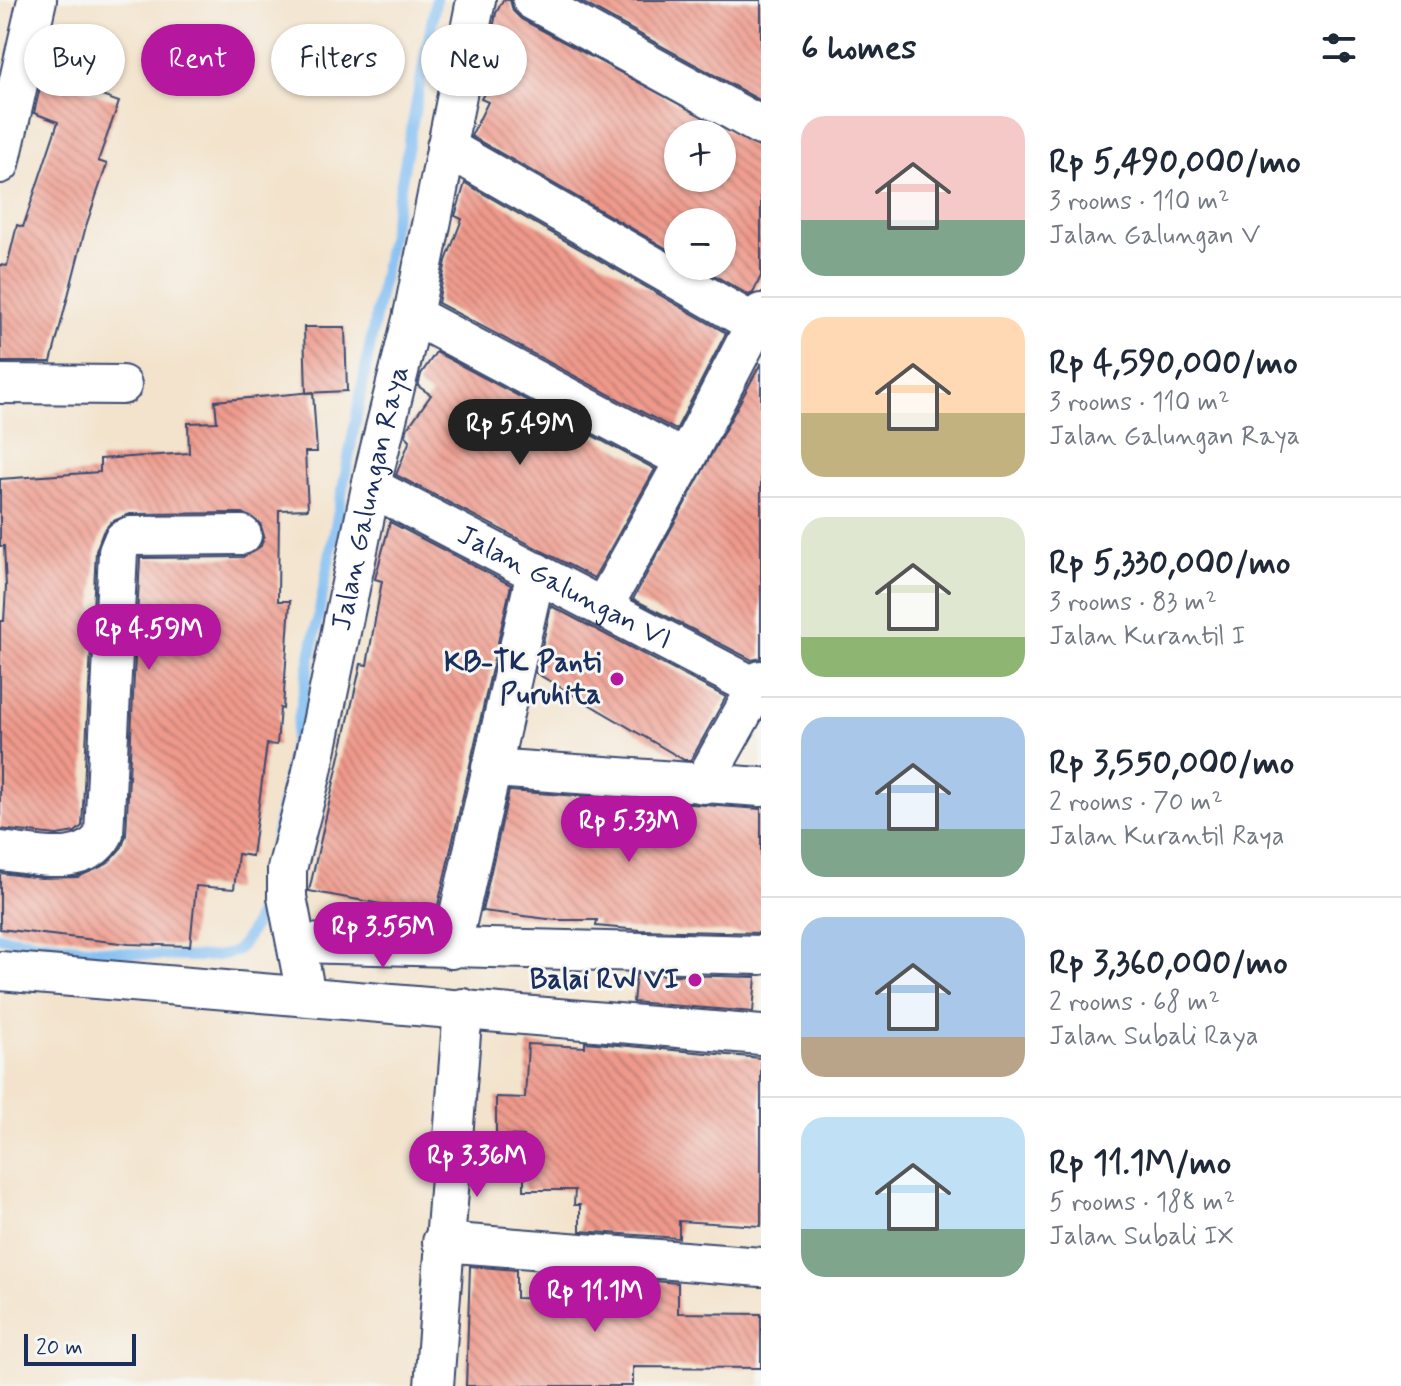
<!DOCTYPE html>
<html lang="en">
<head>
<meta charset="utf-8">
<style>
	body { margin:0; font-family:Mynerve,sans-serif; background:#f2f2f3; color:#1f2937; height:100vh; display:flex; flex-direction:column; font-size:30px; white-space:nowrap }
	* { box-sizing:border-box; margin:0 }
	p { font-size:26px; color:#747a83 }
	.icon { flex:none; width:44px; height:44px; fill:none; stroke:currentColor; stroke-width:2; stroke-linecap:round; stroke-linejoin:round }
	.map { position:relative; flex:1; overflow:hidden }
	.drawer { display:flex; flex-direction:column; background:#fff; width:640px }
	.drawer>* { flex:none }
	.guide { position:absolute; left:24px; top:24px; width:616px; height:72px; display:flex; gap:16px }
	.fabs { position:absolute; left:664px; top:120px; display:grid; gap:16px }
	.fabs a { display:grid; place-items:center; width:72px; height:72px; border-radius:50%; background:#fff; box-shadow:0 2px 6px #0004; font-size:40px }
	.scale { position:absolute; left:24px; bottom:20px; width:112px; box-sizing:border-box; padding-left:8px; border:4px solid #1b2f5e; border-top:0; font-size:22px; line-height:28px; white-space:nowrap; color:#1b2f5e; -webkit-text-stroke:6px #f6f6f2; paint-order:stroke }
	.price { position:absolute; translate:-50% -68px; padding:0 18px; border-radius:28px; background:#b5179e; color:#fff; font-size:26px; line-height:52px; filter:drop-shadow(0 2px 4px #0008) }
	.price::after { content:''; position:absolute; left:50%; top:48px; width:24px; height:18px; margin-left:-12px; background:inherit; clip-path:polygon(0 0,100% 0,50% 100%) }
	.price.active { background:#222; color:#fff }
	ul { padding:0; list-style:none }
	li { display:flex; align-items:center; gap:24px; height:200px; padding:0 40px }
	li+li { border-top:2px solid #e0e1e3 }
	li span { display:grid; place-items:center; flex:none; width:224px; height:160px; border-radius:24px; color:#555 }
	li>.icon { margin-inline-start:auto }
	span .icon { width:96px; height:96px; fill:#fffc; stroke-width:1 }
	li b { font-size:34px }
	h2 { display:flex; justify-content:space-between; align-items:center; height:96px; padding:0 40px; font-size:34px }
	.chip { padding:0 28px; border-radius:36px; background:#fff; box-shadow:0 2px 6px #0004; font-size:28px; line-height:72px }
	.chip.active { background:#b5179e; color:#fff }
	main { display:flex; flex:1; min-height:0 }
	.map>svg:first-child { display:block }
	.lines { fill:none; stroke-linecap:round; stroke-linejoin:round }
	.stream { stroke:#80bdf3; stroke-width:11 }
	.building { fill:url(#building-back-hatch); fill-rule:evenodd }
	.minor-casing { stroke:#3b4a6e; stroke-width:42 }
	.minor { stroke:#fff; stroke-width:38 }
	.poi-dot { fill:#b5179e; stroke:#f6f6f2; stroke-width:3 }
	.labels { text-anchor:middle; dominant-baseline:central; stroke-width:6; stroke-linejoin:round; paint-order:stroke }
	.street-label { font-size:28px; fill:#1b2f5e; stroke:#f6f6f2 }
	.poi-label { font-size:28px; font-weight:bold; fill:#1b2f5e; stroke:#f6f6f2; text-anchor:end }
</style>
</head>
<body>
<main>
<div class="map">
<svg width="761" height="1386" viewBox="0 0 761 1386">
	<defs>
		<pattern id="building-back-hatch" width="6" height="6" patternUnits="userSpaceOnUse" patternTransform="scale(2)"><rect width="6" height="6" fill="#ef998a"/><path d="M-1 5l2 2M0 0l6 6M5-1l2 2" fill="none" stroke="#c17d74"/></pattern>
	</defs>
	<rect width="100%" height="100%" fill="#f6f6f2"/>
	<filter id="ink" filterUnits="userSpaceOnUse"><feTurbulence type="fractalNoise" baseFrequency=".0125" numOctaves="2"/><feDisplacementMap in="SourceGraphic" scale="16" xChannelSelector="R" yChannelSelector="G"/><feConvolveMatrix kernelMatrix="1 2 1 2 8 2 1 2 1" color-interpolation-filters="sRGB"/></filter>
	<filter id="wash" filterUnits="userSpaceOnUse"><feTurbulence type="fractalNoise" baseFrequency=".006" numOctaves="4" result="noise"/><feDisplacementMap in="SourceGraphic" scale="32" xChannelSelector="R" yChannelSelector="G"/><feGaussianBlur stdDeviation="1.8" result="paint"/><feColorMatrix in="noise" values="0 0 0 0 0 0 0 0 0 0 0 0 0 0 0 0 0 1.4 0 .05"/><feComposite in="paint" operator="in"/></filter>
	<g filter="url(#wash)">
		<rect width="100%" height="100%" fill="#f3e3cc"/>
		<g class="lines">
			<path class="stream" d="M0,937c36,5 218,33 238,12 28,-30 32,-84 40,-122l158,-827"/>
		</g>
		<g id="blocks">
			<g class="building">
				<path d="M503,0h7l3,11 8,8 240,129v128l-8,17 -4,2 -51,-29h24v-44h-44v33l-207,-119 17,-34 -7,-3 24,-45 -15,-9 6,-32zM678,134h44v44h-44z"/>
				<path d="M578,0h183v101z"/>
				<path d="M43,75l76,27 -21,59 9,3 -21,62 -35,136h-50l-1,-97 7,1 10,-41 6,2 35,-105 -24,-9z"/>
				<path d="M465,183l261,150 -50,97 -238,-127 8,-42 16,-42 -7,-3z"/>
				<path d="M304,327h41l2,64 -41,2z"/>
				<path d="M436,352l219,117 -61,109 -198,-103 14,-35 -4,-4 1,-7 24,-34 -13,-9 3,-12z"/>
				<path d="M761,363v295l-9,2 -119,-61z"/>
				<path d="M313,392l4,60h-12l3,57 -29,1 -1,91h12l-7,108 -3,-1 -3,37 -10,-1 -15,112 -14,-2 -4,35 -38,-3 -6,60 -61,-2 -129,-15v-56l41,5 37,-1 29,-13 15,-17 4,-12 14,-277 103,-1 18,-11 3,-10 -4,-13 -18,-10 -112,1 -19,8 -8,10 -7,19 -14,275 -7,6 -18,3 -57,-6v-208h4l2,-34 -2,-41h-4v-67l100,-7v-13l89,-6 -1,-30 29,-1 -2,-21z"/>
				<path d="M390,522l121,63 -75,329 -127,-23 52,-227 6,1 15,-84 -7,-2z"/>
				<path d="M551,606l175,91 -35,63h-7l-148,-87z"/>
				<path d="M509,791l252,18v124l-121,-3 -44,-4 1,-6h-41l-74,-9z"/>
				<path d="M636,974l120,3 -3,35 -120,-10z"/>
				<path d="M585,1042l176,16v168l-82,-5v17l-99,-7v-26h-6l1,-15h-51v-54l-28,-1v-38l29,1 3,-54 57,3z"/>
				<path d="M470,1266l46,4v28l64,1v-24l98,8v30l83,1v54l-128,-1v19h-167z"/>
			</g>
		</g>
	</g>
	<g filter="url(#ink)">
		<use href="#blocks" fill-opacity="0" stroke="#3b4a6e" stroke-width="2"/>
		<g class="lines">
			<defs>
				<g id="minor">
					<path d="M532,0l229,126"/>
					<path d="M446,147l309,177"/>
					<path d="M0,164l37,-164"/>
					<path d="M413,315l272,145"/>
					<path d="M0,384l122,1"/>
					<path id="s1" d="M371,487l386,201"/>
					<path d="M603,607l82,-147 76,-147"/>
					<path d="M491,768l270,19"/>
					<path d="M703,784l58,-104"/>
					<path d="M0,851c33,3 85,19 104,-17l14,-282 5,-12 7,-4 112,-1"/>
					<path d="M297,943l464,12"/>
					<path d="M451,949l85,-377"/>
					<path d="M0,971l761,64"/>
					<path id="s2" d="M306,995l-19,-98v-28l24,-93 64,-308 38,-153 63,-315"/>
					<path d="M442,1242l319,25"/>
					<path d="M434,1386l29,-378"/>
				</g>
			</defs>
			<use href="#minor" class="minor-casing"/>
			<use href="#minor" class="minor"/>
		</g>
	</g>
	<g class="poi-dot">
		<circle cx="617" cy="679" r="8"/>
		<circle cx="695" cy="980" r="8"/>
	</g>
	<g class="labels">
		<g class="street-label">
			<text stroke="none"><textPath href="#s2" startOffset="508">Jalan Galungan Raya</textPath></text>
			<text stroke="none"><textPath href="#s1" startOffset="218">Jalan Galungan VI</textPath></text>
		</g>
		<g class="poi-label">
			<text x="601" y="663">KB-TK Panti<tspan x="601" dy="32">Puruhita</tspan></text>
			<text x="679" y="980">Balai RW VI</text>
		</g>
	</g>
</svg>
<div class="fabs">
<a>+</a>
<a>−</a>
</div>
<div class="scale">20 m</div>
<b class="price active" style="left:520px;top:467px">Rp 5.49M</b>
<b class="price" style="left:149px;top:672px">Rp 4.59M</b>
<b class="price" style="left:629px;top:864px">Rp 5.33M</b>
<b class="price" style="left:383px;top:970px">Rp 3.55M</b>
<b class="price" style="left:477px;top:1199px">Rp 3.36M</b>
<b class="price" style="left:595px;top:1334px">Rp 11.1M</b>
<div class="guide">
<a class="chip">Buy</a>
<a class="chip active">Rent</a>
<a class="chip">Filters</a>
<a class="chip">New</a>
</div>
</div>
<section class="drawer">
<h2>6 homes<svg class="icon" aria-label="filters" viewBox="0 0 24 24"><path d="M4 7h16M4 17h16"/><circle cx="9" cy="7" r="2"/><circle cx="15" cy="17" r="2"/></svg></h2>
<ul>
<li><span style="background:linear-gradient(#f6c9c9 65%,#7fa58c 0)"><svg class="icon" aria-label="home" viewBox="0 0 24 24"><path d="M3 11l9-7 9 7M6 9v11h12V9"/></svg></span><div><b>Rp 5,490,000/mo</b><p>3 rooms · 110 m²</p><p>Jalan Galungan V</p></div></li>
<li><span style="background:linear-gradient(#ffd9b3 60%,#c2b280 0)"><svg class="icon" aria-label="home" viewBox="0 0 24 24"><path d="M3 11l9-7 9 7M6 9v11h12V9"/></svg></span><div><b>Rp 4,590,000/mo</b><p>3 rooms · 110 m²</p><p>Jalan Galungan Raya</p></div></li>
<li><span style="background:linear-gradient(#dfe7d0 75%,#8fb573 0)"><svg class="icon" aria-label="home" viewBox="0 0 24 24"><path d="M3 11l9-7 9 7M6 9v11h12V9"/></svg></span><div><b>Rp 5,330,000/mo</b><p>3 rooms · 83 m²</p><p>Jalan Kurantil I</p></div></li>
<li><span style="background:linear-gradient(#a9c7e8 70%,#7fa58c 0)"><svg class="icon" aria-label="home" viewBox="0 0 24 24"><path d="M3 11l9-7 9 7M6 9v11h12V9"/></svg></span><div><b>Rp 3,550,000/mo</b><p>2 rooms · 70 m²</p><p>Jalan Kurantil Raya</p></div></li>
<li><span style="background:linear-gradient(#a9c7e8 75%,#b9a48a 0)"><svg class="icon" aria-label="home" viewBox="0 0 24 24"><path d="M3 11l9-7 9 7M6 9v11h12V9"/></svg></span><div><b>Rp 3,360,000/mo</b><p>2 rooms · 68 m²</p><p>Jalan Subali Raya</p></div></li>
<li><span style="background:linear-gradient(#bfe0f5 70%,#7fa58c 0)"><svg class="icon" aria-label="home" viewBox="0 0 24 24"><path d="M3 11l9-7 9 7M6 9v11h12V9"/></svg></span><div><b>Rp 11.1M/mo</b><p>5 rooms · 188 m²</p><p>Jalan Subali IX</p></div></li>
</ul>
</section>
</main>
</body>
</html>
